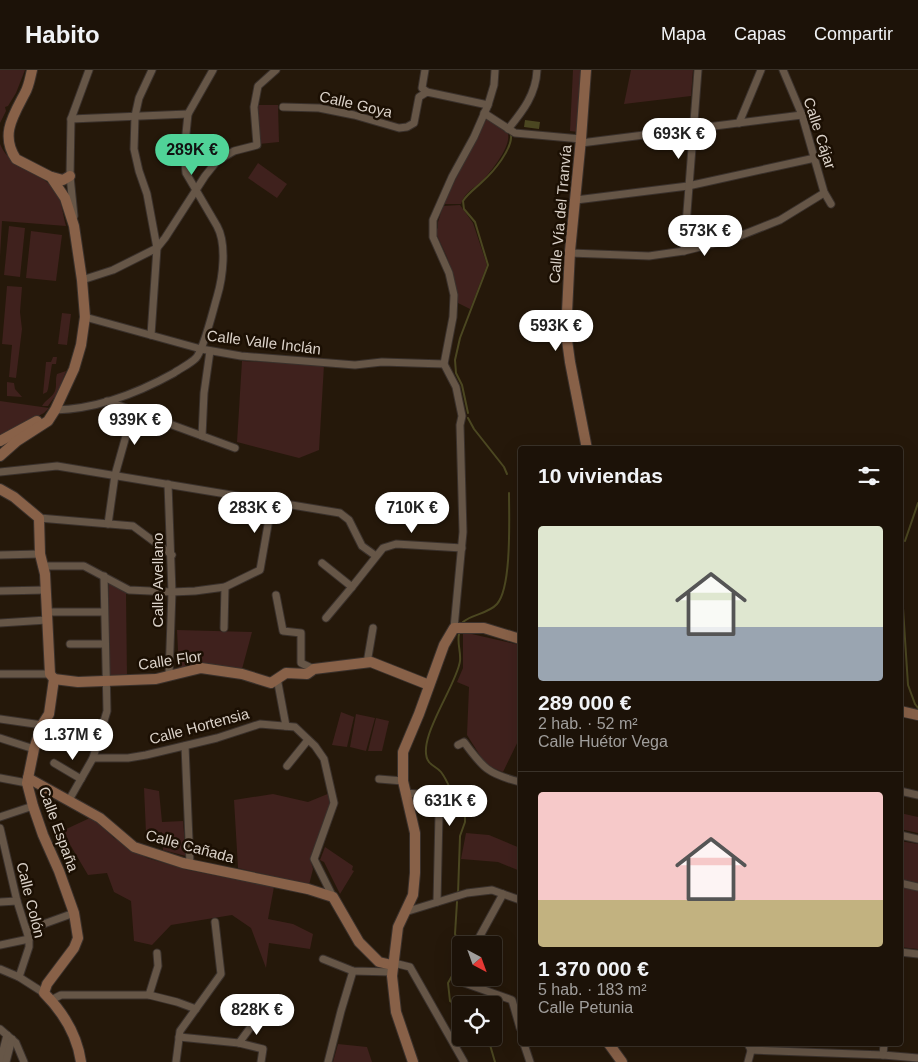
<!DOCTYPE html>
<html lang="es">
<head>
<meta charset="utf-8">
<style>
	body { margin:0; font-family:Arial,sans-serif; background:#292016; color:#f1f3f6; height:100vh; display:flex; flex-direction:column; font-size:19px; white-space:nowrap }
	* { box-sizing:border-box; margin:0 }
	p { font-size:16px; color:#a09e9c }
	.icon { flex:none; width:28px; height:28px; fill:none; stroke:currentColor; stroke-width:2; stroke-linecap:round; stroke-linejoin:round }
	.map { position:relative; flex:1; overflow:hidden }
	.sheet { position:absolute; left:518px; top:376px; width:385px; height:600px; display:flex; flex-direction:column; background:#1c1208; border-radius:5px; box-shadow:0 5px 20px #0002,0 0 0 1px #3a3229 }
	.sheet>* { flex:none }
	.needle { width:32px; rotate:139deg }
	.buttons { position:absolute; left:452px; top:866px; display:grid; gap:10px }
	.buttons a { display:grid; place-items:center; width:50px; height:50px; border-radius:5px; background:#1c1208; box-shadow:0 5px 20px #0002,0 0 0 1px #3a3229; font-size:25px }
	.price { position:absolute; translate:-50% -42px; padding:0 11px; border-radius:18px; background:#fff; color:#222; font-size:16px; line-height:32px; filter:drop-shadow(0 1px 2px #0008) }
	.price::after { content:''; position:absolute; left:50%; top:30px; width:15px; height:11px; margin-left:-8px; background:inherit; clip-path:polygon(0 0,100% 0,50% 100%) }
	.price.active { background:#50d398; color:#111 }
	ul { padding:0; list-style:none }
	li { display:grid; align-content:center; gap:10px; height:265px; padding:0 20px }
	li+li { border-top:1px solid #3a3229 }
	li span { display:grid; place-items:center; height:155px; border-radius:5px; color:#555 }
	li>.icon { margin-inline-start:auto }
	span .icon { width:90px; height:90px; fill:#fffc; stroke-width:1 }
	li b { font-size:21px }
	h2 { display:flex; justify-content:space-between; align-items:center; height:60px; padding:0 20px; font-size:21px }
	header { display:flex; align-items:center; gap:30px; box-sizing:border-box; height:70px; padding:0 25px; background:#1c1208; border-bottom:1px solid #3a3229 }
	header strong { font-size:24px }
	nav { display:flex; gap:28px; margin-inline-start:auto; font-size:18px }
	.map>svg:first-child { display:block }
	.green { fill:#3f211d }
	.water { fill:#4b4721 }
	.lines { fill:none; stroke-linecap:round; stroke-linejoin:round }
	.stream { stroke:#4b4721; stroke-width:2 }
	.street-casing { stroke:#3a312c; stroke-width:9 }
	.secondary-casing { stroke:#3a312c; stroke-width:12 }
	.street { stroke:#665647; stroke-width:7 }
	.secondary { stroke:#886148; stroke-width:10 }
	.labels { text-anchor:middle; dominant-baseline:central; stroke-width:5; stroke-linejoin:round; paint-order:stroke }
	.street-label { font-size:15px; fill:#dbd2c9; stroke:#1b0f03 }
</style>
</head>
<body>
<header>
<strong>Habito</strong>
<nav><a>Mapa</a><a>Capas</a><a>Compartir</a></nav>
</header>
<div class="map">
<svg width="918" height="992" viewBox="0 0 918 992">
	<rect width="100%" height="100%" fill="#25180a"/>
	<g class="green">
		<path d="M0,0h25l-9,23 -8,13 -3,1 1,4 -6,12z"/>
		<path d="M573,0h8l-3,62 -8,-1z"/>
		<path d="M631,0h62l-2,26 -67,8z"/>
		<path d="M258,35h20l1,37 -20,2z"/>
		<path d="M487,48l21,16c3,13 -17,38 -26,47 -8,7 -18,12 -21,23h-18z"/>
		<path d="M0,74c12,28 41,25 56,48 6,9 7,24 10,34l-64,-5 -2,36z"/>
		<path d="M258,93l29,21 -10,14 -29,-20z"/>
		<path d="M460,135l13,18 14,42 -17,44 -12,-6 -3,-19 -8,-27 -12,-26 3,-3v-6l5,-16z"/>
		<path d="M9,156l16,2 -5,49 -16,-2z"/>
		<path d="M31,161l31,4 -6,46 -30,-3z"/>
		<path d="M7,216l15,1 -2,25 2,17 -6,49 -7,-1 3,-32 -10,-1z"/>
		<path d="M62,243l9,1 -4,31 -9,-1z"/>
		<path d="M53,287h4l-1,7h-4l-4,25 -1,3 -4,2 3,-32h5z"/>
		<path d="M242,291l82,4 -5,85 -20,8 -62,-16z"/>
		<path d="M66,301l-8,21 -10,14h-6c3,-6 11,-9 13,-15 2,-6 0,-11 2,-17z"/>
		<path d="M7,312l7,1 1,6 7,8 -15,-1z"/>
		<path d="M0,331l49,7 -5,5 -44,23z"/>
		<path d="M109,513l17,10 1,86h-18z"/>
		<path d="M177,560l75,2 -10,37c-21,-2 -43,-5 -63,1z"/>
		<path d="M463,562l57,13v92l-17,35 -17,-7 -19,-30 2,-48 -12,-5 6,-14z"/>
		<path d="M341,642l13,5 -7,30 -15,-2z"/>
		<path d="M356,644l19,4 -9,33 -16,-4z"/>
		<path d="M376,648l13,3 -7,30h-14z"/>
		<path d="M144,718l15,3 3,31 21,-1 3,35 -23,-6 -1,-18 -16,1z"/>
		<path d="M330,723l1,12 -21,53 3,11 -4,16 -71,-17 -4,-68 39,-6 35,8z"/>
		<path d="M900,743l18,4v16l-18,-4z"/>
		<path d="M92,747l22,21 33,20 41,12 86,17 -6,32 25,5 20,10 -3,15 -41,-6 -3,25 -15,-40 -19,-13 -61,10 -19,20 -18,-4 -3,-40 -17,-9 -7,-19 -19,2 -26,-44z"/>
		<path d="M466,763l23,2 31,13v23l-22,-9 -37,-3z"/>
		<path d="M900,771l18,3v39l-18,-4z"/>
		<path d="M325,777l28,19 -1,4 2,1 -14,23 -16,-32 -4,-2z"/>
		<path d="M900,817l18,4v58l-18,-2z"/>
		<path d="M338,974l29,3 5,15h-39z"/>
	</g>
	<path class="water" d="M525,50l15,2 -1,7 -15,-2z"/>
	<g class="lines">
		<g class="stream">
			<path d="M468,343l-6,-28 -6,-12 -1,-13 5,-22 28,-73 -13,-43 -11,-13 -1,-8c5,-8 13,-13 20,-20 10,-9 30,-32 28,-47"/>
			<path d="M468,348l6,11 30,38 3,7"/>
			<path d="M905,471l13,-38"/>
			<path d="M900,492l8,123 7,19 3,4"/>
			<path d="M463,552c9,-8 25,-8 34,-18 15,-17 12,-87 12,-111"/>
			<path d="M458,824l2,-58 5,-14v-10c-13,-12 -14,-27 -24,-40 -3,-4 -9,-6 -12,-10 -15,-20 28,-77 31,-101 1,-9 -3,-18 -1,-27"/>
			<path d="M457,832l-2,32 6,14"/>
			<path d="M461,890l-13,23 2,18 11,6"/>
			<path d="M488,968l7,24"/>
		</g>
		<defs>
			<g id="street">
				<path d="M425,0l-3,18 5,4"/>
				<path d="M783,0l19,45 22,77 7,12"/>
				<path d="M283,37l36,1 35,7 45,13 8,-1 7,-4 5,-26 8,-5 61,13"/>
				<path d="M484,43l31,20 66,6"/>
				<path d="M71,49l117,-5"/>
				<path d="M739,53l22,-53"/>
				<path d="M508,59c15,-18 28,-35 29,-59"/>
				<path d="M581,73l221,-28"/>
				<path d="M576,130l112,-14 127,-28"/>
				<path d="M74,146l-4,-40 1,-57 18,-49"/>
				<path d="M684,181l14,-181"/>
				<path d="M570,183l79,3 35,-5 48,-12 48,-19 44,-27"/>
				<path d="M82,210l31,-10 44,-22 8,-10 40,-62 12,-15 17,-10 23,-6 -3,-38 4,-21 18,-16"/>
				<path d="M85,247l116,32 40,7 114,9 27,-3 62,2"/>
				<path d="M151,265l6,-87 -10,-54 -8,-23 -5,-22 1,-33 4,-18 13,-28"/>
				<path d="M107,331l128,47"/>
				<path d="M55,340c41,-1 83,-17 119,-37 7,-5 16,-9 22,-15 8,-9 17,-48 21,-61 6,-20 10,-53 0,-71l-31,-53 -2,-20 4,-39 25,-44"/>
				<path d="M202,366l2,-43 6,-42"/>
				<path d="M0,402l57,-6 283,47 9,7 13,26 14,10"/>
				<path d="M168,414l4,108 -3,83"/>
				<path d="M39,448l94,8 39,29"/>
				<path d="M108,454l7,-49 18,-64"/>
				<path d="M0,485l40,-1"/>
				<path d="M322,493l30,24 31,-39 13,-4 66,4"/>
				<path d="M42,496h42l45,24 43,2 23,-1 30,-4 35,-17 12,-68"/>
				<path d="M0,521l46,-1"/>
				<path d="M276,525l7,36 18,2v30l13,6"/>
				<path d="M47,542h57"/>
				<path d="M326,548l26,-31"/>
				<path d="M0,553l47,-3"/>
				<path d="M224,558l1,-41"/>
				<path d="M454,558l9,-96 -3,-107 2,-9 -6,-29 -12,-23 9,-47 1,-22 -5,-22 -16,-36v-17l19,-43 22,-40 14,-32 6,-20 1,-15"/>
				<path d="M70,574h34"/>
				<path d="M367,593l6,-35"/>
				<path d="M0,604h50"/>
				<path d="M277,608l9,48"/>
				<path d="M0,649l42,6"/>
				<path d="M0,668l34,11"/>
				<path d="M458,675l6,-3c19,26 24,32 56,40"/>
				<path d="M185,676l5,118"/>
				<path d="M93,688h35l18,-3 71,-17 43,-14 35,3 20,19 9,13 10,44 -20,56 19,38"/>
				<path d="M54,693l27,16"/>
				<path d="M287,696l21,-26"/>
				<path d="M0,708l27,5"/>
				<path d="M379,709l24,2"/>
				<path d="M900,721l18,4"/>
				<path d="M405,723l25,2 9,19 -2,88"/>
				<path d="M69,730l24,-42 14,-47 -3,-135"/>
				<path d="M0,747l33,-11"/>
				<path d="M0,758l17,73 12,38v8l-10,30"/>
				<path d="M900,765l18,4"/>
				<path d="M900,813l18,4"/>
				<path d="M0,832l17,-1"/>
				<path d="M405,842l62,-19 25,-3 28,10"/>
				<path d="M27,860l47,-17"/>
				<path d="M0,875l29,-6"/>
				<path d="M475,875l28,-51"/>
				<path d="M900,882l18,2"/>
				<path d="M323,889l30,12 39,1"/>
				<path d="M392,895l6,-1 12,3 54,95"/>
				<path d="M0,899l19,8 25,16"/>
				<path d="M461,900l-5,10 56,20 8,28"/>
				<path d="M149,925l9,-29 -1,-13"/>
				<path d="M51,930l10,-5h88l28,7 19,7"/>
				<path d="M0,959l16,14 8,19"/>
				<path d="M179,967l60,6 24,6 -2,13"/>
				<path d="M239,973l19,-26"/>
				<path d="M524,974l6,18"/>
				<path d="M748,974l3,6 132,5 35,3"/>
				<path d="M883,985l1,-11"/>
				<path d="M0,992l7,-27"/>
				<path d="M6,992l6,-23"/>
				<path d="M176,992l4,-31 41,-57 -6,-52"/>
				<path d="M328,992l13,-51 12,-40"/>
				<path d="M748,992l4,-15"/>
			</g>
			<g id="secondary">
				<path d="M586,0l-5,69 -11,112 -4,82 4,29 17,87"/>
				<path d="M52,107l11,3 7,-4"/>
				<path d="M0,371l37,-20"/>
				<path d="M0,386l17,-15 31,-20 7,-11 19,-41 7,-24 4,-28 -3,-37 -8,-54 -9,-28 -14,-21 -35,-18c-16,-24 -3,-43 9,-66 4,-7 5,-15 7,-23"/>
				<path d="M0,419l14,8 25,21 1,36 5,20 5,100 4,5 -5,35 -7,11 -8,24 -7,34 6,23 10,29 16,36 15,42 4,25 -4,10 -27,36 -3,9c19,19 33,41 37,69"/>
				<path d="M54,609l24,3 78,-3 45,-11 41,6 29,9 15,-10 21,1 7,-5 57,-7 58,23"/>
				<path d="M900,641l18,4"/>
				<path d="M28,708l72,40 34,29 49,16 125,26 25,8 26,45 20,20 13,3"/>
				<path d="M609,974l13,18"/>
				<path d="M413,992l-17,-50 -4,-36 6,-49 15,-32 2,-22v-40l-12,-52v-29l16,-38 25,-69 10,-17h30l36,11"/>
			</g>
		</defs>
		<use href="#street" class="street-casing"/>
		<use href="#secondary" class="secondary-casing"/>
		<use href="#street" class="street"/>
		<use href="#secondary" class="secondary"/>
	</g>
	<g class="labels">
		<g class="street-label">
			<text transform="translate(356 34) rotate(13)">Calle Goya</text>
			<text transform="translate(820 63) rotate(72)">Calle Cájar</text>
			<text transform="translate(560 144) rotate(-85)">Calle Vía del Tranvía</text>
			<text transform="translate(264 272) rotate(7)">Calle Valle Inclán</text>
			<text transform="translate(157 510) rotate(-90)">Calle Avellano</text>
			<text transform="translate(170 590) rotate(-8)">Calle Flor</text>
			<text transform="translate(199 656) rotate(-15)">Calle Hortensia</text>
			<text transform="translate(59 759) rotate(70)">Calle España</text>
			<text transform="translate(190 776) rotate(15)">Calle Cañada</text>
			<text transform="translate(31 830) rotate(76)">Calle Colón</text>
		</g>
	</g>
</svg>
<div class="buttons">
<a><svg class="needle" viewBox="-14 -14 28 28"><path d="M0-13l5 13h-10z" fill="#e53935"/><path d="M0 13l5-13h-10z" fill="#a09e9c"/></svg></a>
<a><svg class="icon" aria-label="locate" viewBox="0 0 24 24"><circle cx="12" cy="12" r="6"/><path d="M12 2v4M12 18v4M2 12h4M18 12h4"/></svg></a>
</div>
<b class="price" style="left:679px;top:90px">693K €</b>
<b class="price active" style="left:192px;top:106px">289K €</b>
<b class="price" style="left:705px;top:187px">573K €</b>
<b class="price" style="left:556px;top:282px">593K €</b>
<b class="price" style="left:135px;top:376px">939K €</b>
<b class="price" style="left:255px;top:464px">283K €</b>
<b class="price" style="left:412px;top:464px">710K €</b>
<b class="price" style="left:73px;top:691px">1.37M €</b>
<b class="price" style="left:450px;top:757px">631K €</b>
<b class="price" style="left:257px;top:966px">828K €</b>
<section class="sheet">
<h2>10 viviendas<svg class="icon" aria-label="filters" viewBox="0 0 24 24"><path d="M4 7h16M4 17h16"/><circle cx="9" cy="7" r="2"/><circle cx="15" cy="17" r="2"/></svg></h2>
<ul>
<li><span style="background:linear-gradient(#dfe7d0 65%,#9aa5b1 0)"><svg class="icon" aria-label="home" viewBox="0 0 24 24"><path d="M3 11l9-7 9 7M6 9v11h12V9"/></svg></span><div><b>289 000 €</b><p>2 hab. · 52 m²</p><p>Calle Huétor Vega</p></div></li>
<li><span style="background:linear-gradient(#f6c9c9 70%,#c2b280 0)"><svg class="icon" aria-label="home" viewBox="0 0 24 24"><path d="M3 11l9-7 9 7M6 9v11h12V9"/></svg></span><div><b>1 370 000 €</b><p>5 hab. · 183 m²</p><p>Calle Petunia</p></div></li>
</ul>
</section>
</div>
</body>
</html>
